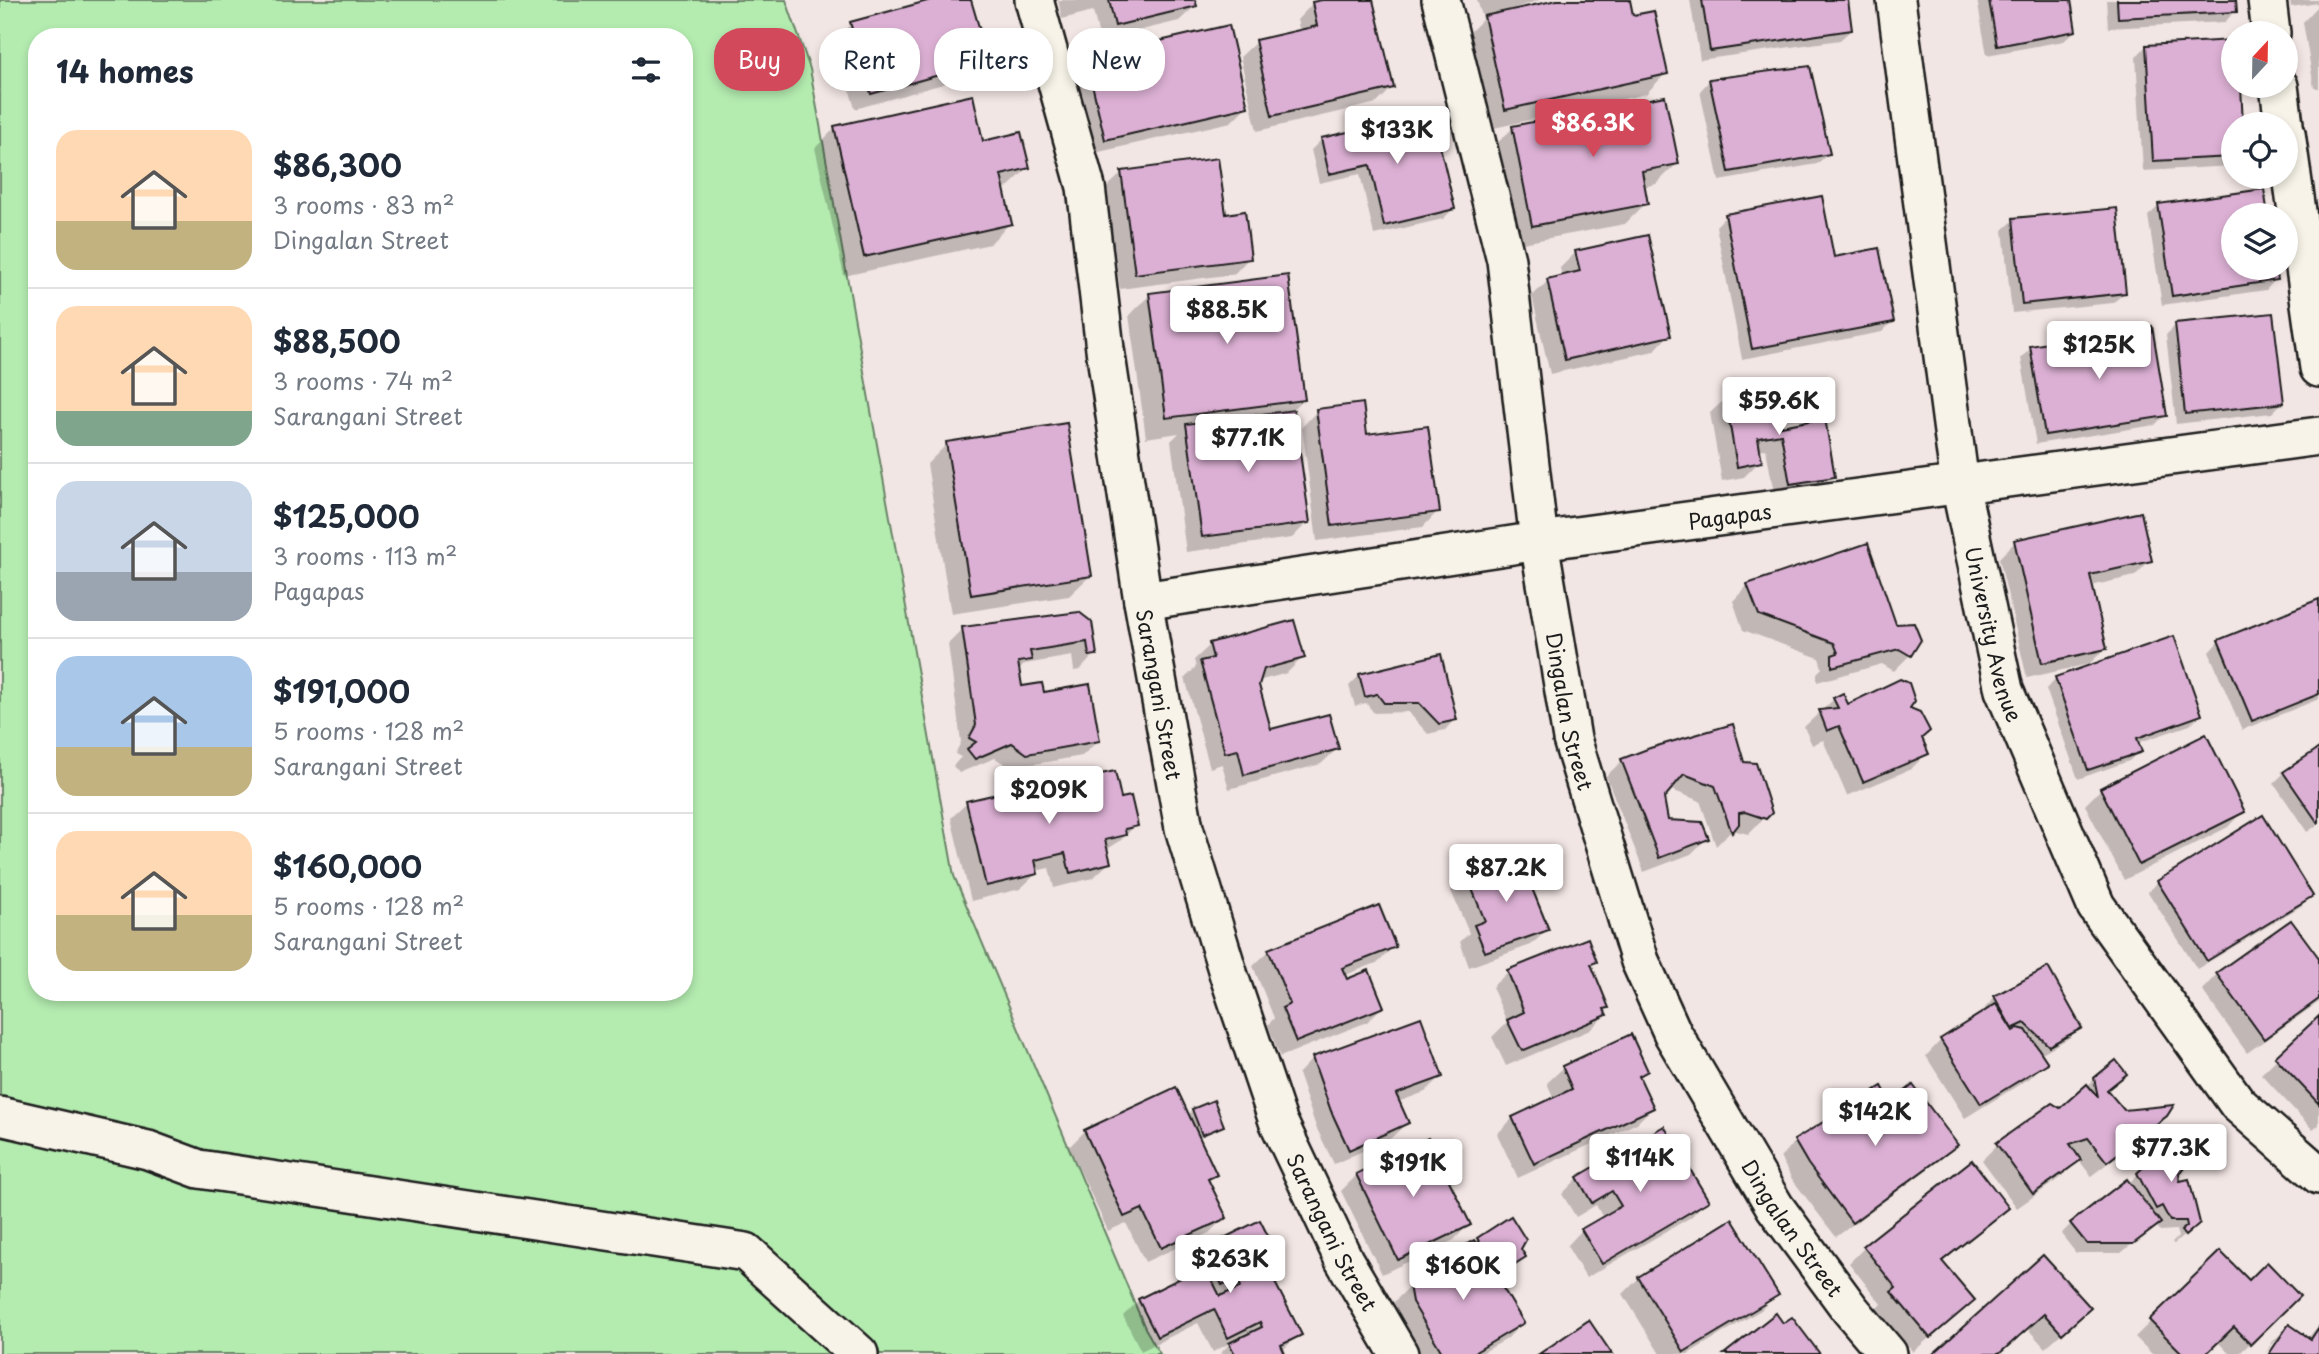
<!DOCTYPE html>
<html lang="en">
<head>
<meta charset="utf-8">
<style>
	body { margin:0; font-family:"Playpen Sans",sans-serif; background:#f2f2f3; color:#1f2937; height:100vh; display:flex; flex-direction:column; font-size:26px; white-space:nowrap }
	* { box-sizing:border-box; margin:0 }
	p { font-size:23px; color:#747a83 }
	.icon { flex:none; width:38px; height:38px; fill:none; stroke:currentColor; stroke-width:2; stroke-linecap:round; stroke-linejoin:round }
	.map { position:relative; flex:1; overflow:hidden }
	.sheet { position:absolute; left:28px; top:28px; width:665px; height:973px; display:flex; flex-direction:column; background:#fff; border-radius:28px; box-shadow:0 4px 10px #0003 }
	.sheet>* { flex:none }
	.banner { position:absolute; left:714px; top:28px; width:665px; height:63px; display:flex; gap:14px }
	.needle { width:46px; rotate:22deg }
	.controls { position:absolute; left:2221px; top:21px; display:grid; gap:14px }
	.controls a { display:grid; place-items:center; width:77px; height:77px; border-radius:50%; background:#fff; box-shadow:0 4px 10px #0003; font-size:35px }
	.price { position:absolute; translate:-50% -60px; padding:0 16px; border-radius:7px; background:#fff; color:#222; font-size:23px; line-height:46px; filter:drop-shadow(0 2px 4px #0008) }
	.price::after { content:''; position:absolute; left:50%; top:42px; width:21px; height:16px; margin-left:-10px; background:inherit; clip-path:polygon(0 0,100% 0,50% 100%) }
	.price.current { background:#d1495b; color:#fff }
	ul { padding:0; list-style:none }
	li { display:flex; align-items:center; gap:21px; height:175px; padding:0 28px }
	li+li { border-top:2px solid #e0e1e3 }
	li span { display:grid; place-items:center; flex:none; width:196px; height:140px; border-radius:21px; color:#555 }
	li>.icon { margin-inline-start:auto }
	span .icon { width:84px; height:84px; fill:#fffc; stroke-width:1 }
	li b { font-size:30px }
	h2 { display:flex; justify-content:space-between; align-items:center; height:84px; padding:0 28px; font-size:30px }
	.pill { padding:0 24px; border-radius:28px; background:#fff; box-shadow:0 4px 10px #0003; font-size:24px; line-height:63px }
	.pill.current { background:#d1495b; color:#fff }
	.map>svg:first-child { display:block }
	.green { fill:#b4ecb0; stroke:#688466; stroke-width:2; fill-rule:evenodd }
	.shadow { fill:#0003 }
	.building { fill:#dcb0d4; stroke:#1c1c1c; stroke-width:2 }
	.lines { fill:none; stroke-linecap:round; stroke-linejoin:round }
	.minor-casing { stroke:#1c1c1c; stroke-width:42 }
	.minor { stroke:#f7f3e8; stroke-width:37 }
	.labels { text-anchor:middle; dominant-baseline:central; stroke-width:7; stroke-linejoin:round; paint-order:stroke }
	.street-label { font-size:21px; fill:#1c1c1c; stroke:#f7f3e8 }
</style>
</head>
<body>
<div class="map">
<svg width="2319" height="1354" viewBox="0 0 2319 1354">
	<rect width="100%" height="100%" fill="#f2e6e4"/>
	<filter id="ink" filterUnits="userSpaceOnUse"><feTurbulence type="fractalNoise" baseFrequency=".0143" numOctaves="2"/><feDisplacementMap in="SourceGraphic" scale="14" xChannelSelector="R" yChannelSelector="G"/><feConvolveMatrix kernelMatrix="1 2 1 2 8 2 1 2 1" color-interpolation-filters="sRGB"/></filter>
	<g filter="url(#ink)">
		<path class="green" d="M0,0h786l24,69 144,807 191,452 15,26h-1160zM37,37h647v955h-647z"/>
		<g class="shadow">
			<path d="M938,0h31l18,61 -16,15 -116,33 -20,-70 16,-15z"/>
			<path d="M1058,0h135l2,6 -16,15 -79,19 -7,-29 -31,8z"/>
			<path d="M1330,0h41l21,88 -15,15 -120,28 -17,-74 16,-15 44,-10 -3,-12 15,-16z"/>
			<path d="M1477,0h63l-25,8 1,3 49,-11h63l4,18 34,55 -20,21 -161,36 -21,-92 19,-19z"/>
			<path d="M1690,0h156l5,30 -11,10 -140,20z"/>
			<path d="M1977,0h92l6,31 -11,10 -77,14z"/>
			<path d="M2106,0h128l1,11 -10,11 -117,6z"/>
			<path d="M2290,0h29v3l-28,4z"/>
			<path d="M2319,5v83h-5l-11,-66z"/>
			<path d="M2233,42v44h6l2,38h-8v42l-90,5 -7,-114 10,-11z"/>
			<path d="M1087,59l159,48 -15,15 -141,32 -19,-79z"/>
			<path d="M1710,80l118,74 -11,10 -98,17 -19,-90z"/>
			<path d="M1431,115l22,94 -10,10 -69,16 -14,-61 -41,9 -8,-33 10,-10z"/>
			<path d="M835,128l147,15 46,25 -21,20 -5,2 8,33 -20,21 -146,32 -29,-128z"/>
			<path d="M1513,128l164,36 -21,20 -13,3 3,16 -21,21 -113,21 -20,-97z"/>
			<path d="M1122,173l102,43 25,42 -15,16 -114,15 -14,-101z"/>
			<path d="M2263,190l3,25h-33v53h41l2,11 -10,11 -104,15 -14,-89 11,-10z"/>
			<path d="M1726,216l106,43 60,63 -10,10 -140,27 -26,-133z"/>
			<path d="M2014,220l110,73 -11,10 -101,10 -9,-83z"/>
			<path d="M1647,237l22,98 -15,16 -104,23 -18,-78 16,-15 14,-4 -2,-9 15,-15z"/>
			<path d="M1150,295l153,104 -11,11 16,112 -16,16 -106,14 -15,-111 8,-8 -33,5 -17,-123z"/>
			<path d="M2176,325l106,78 -10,10 -96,11 -10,-89z"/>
			<path d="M2031,348l134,67 -10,10 -119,19 -15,-86z"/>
			<path d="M1726,398l53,30 54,48 -16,16 -42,7 -9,-50 -8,1 2,11 -16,16 -22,4 -12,-68z"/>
			<path d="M1317,411l121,100 -15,16 -106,14 -15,-114z"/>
			<path d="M947,444l143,132 -21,20 -118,18 -24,-150z"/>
			<path d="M2015,542l135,18 -15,16 -44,10 14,63 -16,15 -62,14 -28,-120z"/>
			<path d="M1748,585l147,41 15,29 -16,16 -12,-7 -65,18v-9l5,-5 -3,-10 -76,-28 -10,-29z"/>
			<path d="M2319,601v98l-77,31 -33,-78 10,-11z"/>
			<path d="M1078,614l17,40 -15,16 -6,1 -2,-15 -47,8 -7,7 3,17 22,6 55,47 -16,15 -71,12 -16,-10 -36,15 -6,-7 8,-9 -6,-3 6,-12 -13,-98 15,-15z"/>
			<path d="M1210,645l93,12 -16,16 -29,8 12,50 67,18 -16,15 -92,25 -7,-25 -12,4 -25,-90 11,-11 -2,-7z"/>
			<path d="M1360,675l95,44 -10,11 -17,4 -20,-22 -34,1 -8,-10 -11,3 -6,-20z"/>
			<path d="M2056,678l144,37 -10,10 -53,18 3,8 -11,10 -51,18 -32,-90z"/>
			<path d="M1834,699l13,7 60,3 20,44 -16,16 -64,27 -24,-56 -11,5 -8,-18z"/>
			<path d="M2205,737l38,74 -15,16 -104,53 -39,-75 16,-16z"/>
			<path d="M1650,750l92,14 28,48 -22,22 -16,-4 -16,16 -16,-45 -31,-12 -7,9 5,24 39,17 -15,15 -47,18 -38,-96 16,-15z"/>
			<path d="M2319,750v74l-12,8 -33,-49 10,-10z"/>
			<path d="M1084,779l36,21 16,25 -16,16 -14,9 3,13 -16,15 -39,10 -5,-20 -14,3 1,3 -16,15 -49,12 -20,-83 16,-15 97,-12 10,-2z"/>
			<path d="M1467,875l80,55 -16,15 -62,22 -9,-25 9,-9 -18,-42z"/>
			<path d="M2158,882l153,14 -10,10 -104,63 -49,-77z"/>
			<path d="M1394,946l-15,16 -36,14 3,5 36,26 -15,15 -87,35 -12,-32 6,-7 -21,-52 16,-15z"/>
			<path d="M1595,961l-5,5 17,41 -4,4 2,4 -15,15 -84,36 -14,-29 15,-15 -15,-35 16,-15z"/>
			<path d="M2319,961v41l-72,51 -45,-63 15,-16z"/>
			<path d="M1995,997l84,31 -10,10 -29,16 5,9 -15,15 -65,40 -39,-62 15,-16 46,-28 -2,-4z"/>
			<path d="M2319,1019v106l-6,5 -52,-56z"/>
			<path d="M1630,1036l16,35 -7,8 13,29 -15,15 -119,55 -21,-44 16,-16 41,-19 -7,-16 16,-15z"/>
			<path d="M1313,1058l128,19 -16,15 -27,10 9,21 -16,15 -57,26 -18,-37 -18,-53z"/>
			<path d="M2125,1073l-19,18 17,21 43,3 -16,16 -59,45 -12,-16 -16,16 -46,32 -35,-48 16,-16 62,-34 35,-31z"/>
			<path d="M1193,1110l29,15 -5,5 -19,8 17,36 -7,7 17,36 -16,16 -64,29 -19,-39 -18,8 -39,-84 16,-16 102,-15z"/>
			<path d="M1427,1141l42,83 -15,16 -72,34 -41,-83 16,-16z"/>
			<path d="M1795,1142l161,3 -16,15 -104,77 -44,-58 -12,-22z"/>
			<path d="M1971,1163l36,45 -16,15 -50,40 32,37 -60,52 -37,-43 5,-5 -32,-41 15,-15z"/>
			<path d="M2177,1172l2,11 8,-2v52l-13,11 -2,-1 6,-6 -2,-7 -16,1 -4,-6 -35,28h-45l-15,-19 10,-10 57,-40 10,-10z"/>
			<path d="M1578,1178l128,23 -15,16 -105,61 -19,-32 15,-16 21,-12 -7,-13 -20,12 -14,-23z"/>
			<path d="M1731,1221l45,73 -15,16 -73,44h-28l-37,-60 16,-16z"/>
			<path d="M1478,1239l41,10 5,8 -10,10 -19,11 27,45 -15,16 -27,15h-61l-22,-37 -3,-15 32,-32z"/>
			<path d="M1205,1249l73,11 -11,11 32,63 -17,17 1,3h-63l10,-11 -17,9 -15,-29 -57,28 -18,-35 16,-16 55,-27 -5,-8z"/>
			<path d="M2220,1253l29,30 49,13 -59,58h-9l-13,-13 -13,13h-52l-17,-17z"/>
			<path d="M2042,1257l31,66 -28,25 -18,-20 -29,26h-62z"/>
			<path d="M2319,1325v29h-48l8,-13h-4l-10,13 8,-13 16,-15 19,12z"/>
		</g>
		<g class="building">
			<path d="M931,0h40l18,61 -118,33 -21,-72z"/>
			<path d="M1109,0h86l2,6 -82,20z"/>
			<path d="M1322,0h51l21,88 -122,28 -17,-76 62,-14 -5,-24z"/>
			<path d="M1557,0h73l3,15 21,-4 14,63 -163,36 -21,-94z"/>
			<path d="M1702,0h146l4,30 -142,21z"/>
			<path d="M1989,0h82l5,31 -79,15z"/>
			<path d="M2117,0h119l1,12 -119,6z"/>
			<path d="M1229,25l19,82 -143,33 -19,-82z"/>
			<path d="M2233,40v46h8l2,38h-10v33l-80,4 -7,-116z"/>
			<path d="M1810,66l20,88 -101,18 -20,-93z"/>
			<path d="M973,95l10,46 38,-9 9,36 -29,7 11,49 -148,33 -30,-131z"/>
			<path d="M1665,96l14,68 -37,7 6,33 -116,22 -20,-100z"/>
			<path d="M1432,113l23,96 -71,17 -14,-61 -41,9 -8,-36z"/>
			<path d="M1218,158l8,56 19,-3 6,48 -116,15 -14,-103z"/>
			<path d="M2264,189l4,26h-35v53h43l2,12 -106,16 -14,-92z"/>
			<path d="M1822,196l12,61 45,-9 15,74 -142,27 -27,-135z"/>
			<path d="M2117,208l9,85 -104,11 -9,-86z"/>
			<path d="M1648,235l23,101 -106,24 -18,-81 33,-8 -5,-20z"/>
			<path d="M1288,275l17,125 -139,18 -17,-125z"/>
			<path d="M2273,313l11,90 -99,11 -10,-91z"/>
			<path d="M2152,326l15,90 -122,19 -15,-89z"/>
			<path d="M1774,388l7,38 44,-8 10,59 -45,7 -9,-50 -23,4 4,24 -25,5 -12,-71z"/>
			<path d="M1363,403l4,31 61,-8 12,86 -108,14 -16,-117z"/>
			<path d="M1294,410l16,113 -108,14 -16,-113z"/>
			<path d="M1067,423l25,153 -121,19 -25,-153z"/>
			<path d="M2141,512l11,49 -62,14 17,74 -65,14 -28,-123z"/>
			<path d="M1868,543l28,81 18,-1 7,17 -10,16 -12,-7 -67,18v-12l6,-2 -4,-10 -75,-28 -12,-31z"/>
			<path d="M2319,599v95l-67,27 -34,-81z"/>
			<path d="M1079,612l13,10 5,33 -8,1 -2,-14 -57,9 2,9 -14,2 4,24 20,-3 2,9 46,-8 10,57 -73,13 -15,-11 -37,16 -8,-10 9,-7 -7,-4 7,-13 -14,-98z"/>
			<path d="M1294,620l11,38 -41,11 -5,16 12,44 58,-15 10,35 -95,26 -6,-25 -13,3 -25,-92 13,-3 -4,-15z"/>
			<path d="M2174,636l28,79 -65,23 5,14 -54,18 -33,-93z"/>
			<path d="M1441,654l16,66 -18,4 -20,-21h-35l-7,-9 -12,3 -6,-23z"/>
			<path d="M1900,679l9,4 6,18 -5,7 10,4 10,19 -8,7 7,16 -66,28 -24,-56 -12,5 -8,-21 19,-2 -5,-10 10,-5 5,11z"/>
			<path d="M1733,724l11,38 12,1 16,50 -6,6 -21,-7 -6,1v11l-7,9 -17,-47 -31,-12 -20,24 4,22 34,2 7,17 -50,19 -38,-99 29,-11z"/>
			<path d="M2206,734l39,78 -106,53 -39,-77z"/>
			<path d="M2319,748v74l-1,1 -35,-51z"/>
			<path d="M1115,771l6,27 10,-2 7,30 -13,3 1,6 -21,5 6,23 -41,10 -5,-20 -30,7 3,14 -52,12 -20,-85 97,-22 3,10 19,-4 -2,-7z"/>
			<path d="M2263,815l50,81 -106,65 -50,-80z"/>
			<path d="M1518,854l31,76 -64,22 -11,-27 11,-4 -19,-47z"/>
			<path d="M1379,905l17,42 -54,21 5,11 22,-9 15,37 -88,35 -14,-34 8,-4 -22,-55z"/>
			<path d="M2291,920l28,38v41l-55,40 -48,-66z"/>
			<path d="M1588,938l9,24 -6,2 18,44 -5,1 3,6 -85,36 -15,-31 17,-8 -17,-42z"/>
			<path d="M2048,967l34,61 -33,18 -24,-23 -13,6 -18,-33z"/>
			<path d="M1996,1004l17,27 5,-3 8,2 22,33 -67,41 -41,-65z"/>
			<path d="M2319,1016v88l-44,-47z"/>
			<path d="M1421,1017l22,60 -47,17 13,29 -60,27 -18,-39 -19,-54z"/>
			<path d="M1631,1034l17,37 -9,5 15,32 -120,56 -22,-47 60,-28 -10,-23z"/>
			<path d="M2116,1060l11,14 -20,16 17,20 50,-5 -7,11 -60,46 -19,-24 -18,6 11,16 -48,34 -37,-51 56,-40 8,5 27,-24 11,13 -4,-19z"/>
			<path d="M1913,1085l45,60 -106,78 -44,-59 -14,-24 88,-54 9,16z"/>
			<path d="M1176,1087l41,88 -9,4 19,39 -66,30 -19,-39 -18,8 -40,-87z"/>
			<path d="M1214,1100l10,26 -22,9 -10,-26z"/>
			<path d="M1664,1126l45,75 -107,63 -21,-35 40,-23 -9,-15 -20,12 -15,-26z"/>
			<path d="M2181,1132l9,28 -11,13 1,8 9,-2 11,44 -15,13 -4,-5 6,-5 -1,-5h-16l-8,-15 -6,3 -19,-36z"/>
			<path d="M1428,1138l43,87 -73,35 -42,-86z"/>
			<path d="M1972,1160l37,48 -67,53 33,39 -45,38 -39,-46 5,-4 -33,-42z"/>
			<path d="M2127,1179l34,44 -28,21h-46l-17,-21z"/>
			<path d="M1511,1216l15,24 -5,9 5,8 -27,17 -22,-36z"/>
			<path d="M1732,1219l47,76 -95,57 -46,-75z"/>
			<path d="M1260,1220l20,40 -13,7 35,68 -21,10 4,9h-50l-6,-11 33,-16 -2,-5 -32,16 -14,-29 -57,28 -19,-38 67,-33 15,30 21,-9 -4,-9 -15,7 -18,-37z"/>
			<path d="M1474,1240l50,83 -52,31h-29l-31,-52 -3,-17 16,-17z"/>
			<path d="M2220,1251l29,29 18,-18 33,34 -49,48 -17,-17 -28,27h-23l-34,-34z"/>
			<path d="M2043,1255l48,53 -29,26 -18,-20 -45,40h-66z"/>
			<path d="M1776,1313l7,10 9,-6 28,37h-96z"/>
			<path d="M1589,1320l23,34h-73z"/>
			<path d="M2289,1324l22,15 8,-12v27h-50z"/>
		</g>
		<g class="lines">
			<defs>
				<g id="minor">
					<path id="s1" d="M1034,0l52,187 19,162 38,252 41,227 45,148 49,145 66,139 55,94"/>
					<path id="s2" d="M1441,0l65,260 33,281 33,198 68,222 33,73 102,173 75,102 38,45"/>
					<path id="s3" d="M1896,0l64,485 44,205 92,216 142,198 81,71"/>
					<path d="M2267,0l4,33"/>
					<path d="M2279,86l5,38"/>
					<path d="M2286,133l33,235"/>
					<path id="s4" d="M1143,601l396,-60 780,-105"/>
					<path d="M0,1116l148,34 51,19 547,83 113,102"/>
				</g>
			</defs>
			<use href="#minor" class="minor-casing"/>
			<use href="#minor" class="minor"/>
		</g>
	</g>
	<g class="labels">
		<g class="street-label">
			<text stroke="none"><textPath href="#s4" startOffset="593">Pagapas</textPath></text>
			<text stroke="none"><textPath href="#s3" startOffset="642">University Avenue</textPath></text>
			<text stroke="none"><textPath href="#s1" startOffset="707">Sarangani Street</textPath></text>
			<text stroke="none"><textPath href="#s2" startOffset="724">Dingalan Street</textPath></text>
			<text stroke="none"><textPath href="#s2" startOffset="1292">Dingalan Street</textPath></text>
			<text stroke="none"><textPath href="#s1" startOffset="1274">Sarangani Street</textPath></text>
		</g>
	</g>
</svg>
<div class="controls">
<a><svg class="needle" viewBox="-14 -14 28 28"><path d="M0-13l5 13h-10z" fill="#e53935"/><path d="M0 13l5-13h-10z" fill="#747a83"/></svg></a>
<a><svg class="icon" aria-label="locate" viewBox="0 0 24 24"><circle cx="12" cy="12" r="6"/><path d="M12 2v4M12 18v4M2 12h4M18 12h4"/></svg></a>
<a><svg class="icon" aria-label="layers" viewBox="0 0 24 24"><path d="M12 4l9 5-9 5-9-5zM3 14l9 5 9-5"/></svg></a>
</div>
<b class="price current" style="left:1593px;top:159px">$86.3K</b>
<b class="price" style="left:1397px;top:166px">$133K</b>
<b class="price" style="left:1227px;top:346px">$88.5K</b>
<b class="price" style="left:2099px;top:381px">$125K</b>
<b class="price" style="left:1779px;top:437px">$59.6K</b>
<b class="price" style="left:1248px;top:474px">$77.1K</b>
<b class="price" style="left:1049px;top:826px">$209K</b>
<b class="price" style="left:1506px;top:904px">$87.2K</b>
<b class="price" style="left:1875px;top:1148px">$142K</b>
<b class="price" style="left:2171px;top:1184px">$77.3K</b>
<b class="price" style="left:1640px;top:1194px">$114K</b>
<b class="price" style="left:1413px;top:1199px">$191K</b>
<b class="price" style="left:1230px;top:1295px">$263K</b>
<b class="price" style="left:1463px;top:1302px">$160K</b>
<div class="banner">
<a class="pill current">Buy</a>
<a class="pill">Rent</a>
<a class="pill">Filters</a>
<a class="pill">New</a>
</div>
<section class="sheet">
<h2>14 homes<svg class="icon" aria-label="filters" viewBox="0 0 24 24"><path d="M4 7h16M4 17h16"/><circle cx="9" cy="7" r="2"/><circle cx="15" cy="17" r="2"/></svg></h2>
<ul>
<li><span style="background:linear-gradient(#ffd9b3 65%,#c2b280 0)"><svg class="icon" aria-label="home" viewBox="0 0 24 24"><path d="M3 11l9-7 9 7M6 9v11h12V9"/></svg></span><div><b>$86,300</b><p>3 rooms · 83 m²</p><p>Dingalan Street</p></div></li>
<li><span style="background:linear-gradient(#ffd9b3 75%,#7fa58c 0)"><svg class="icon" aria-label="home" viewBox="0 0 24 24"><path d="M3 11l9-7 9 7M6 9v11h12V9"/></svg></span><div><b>$88,500</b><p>3 rooms · 74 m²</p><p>Sarangani Street</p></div></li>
<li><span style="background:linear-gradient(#c9d6e8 65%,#9aa5b1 0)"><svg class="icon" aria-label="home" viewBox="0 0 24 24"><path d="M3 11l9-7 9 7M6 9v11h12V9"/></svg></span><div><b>$125,000</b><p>3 rooms · 113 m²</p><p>Pagapas</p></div></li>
<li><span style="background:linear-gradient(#a9c7e8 65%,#c2b280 0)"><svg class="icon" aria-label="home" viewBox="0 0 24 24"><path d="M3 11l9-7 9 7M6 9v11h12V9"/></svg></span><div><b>$191,000</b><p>5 rooms · 128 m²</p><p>Sarangani Street</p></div></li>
<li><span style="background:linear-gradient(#ffd9b3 60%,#c2b280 0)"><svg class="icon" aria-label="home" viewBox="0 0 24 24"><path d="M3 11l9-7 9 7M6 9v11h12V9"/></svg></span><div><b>$160,000</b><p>5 rooms · 128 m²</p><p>Sarangani Street</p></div></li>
</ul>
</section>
</div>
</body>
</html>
